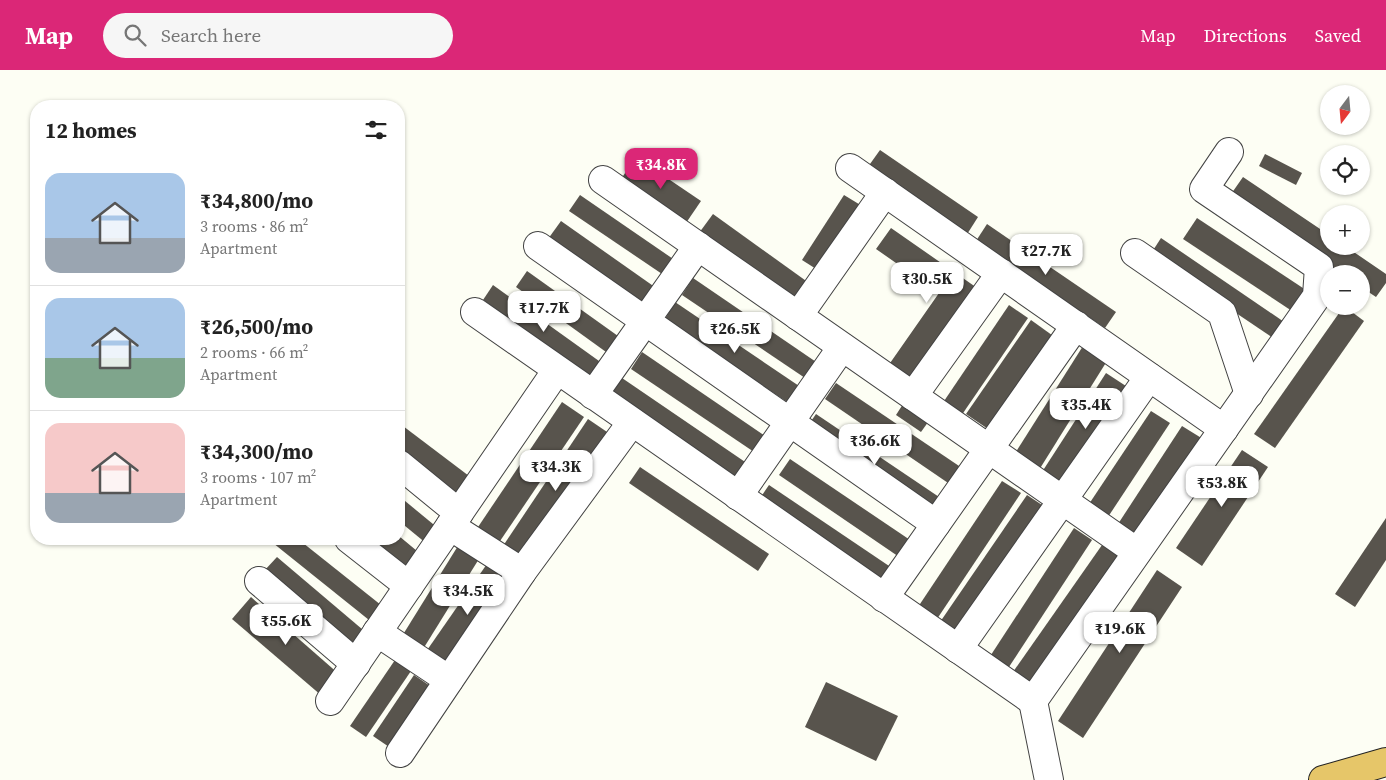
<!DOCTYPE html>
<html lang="en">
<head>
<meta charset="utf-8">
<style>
	body { margin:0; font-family:"Source Serif 4",serif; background:#f6f6f6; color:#222; height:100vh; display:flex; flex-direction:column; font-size:19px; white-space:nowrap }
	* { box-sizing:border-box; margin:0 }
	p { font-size:16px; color:#767676 }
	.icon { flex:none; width:28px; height:28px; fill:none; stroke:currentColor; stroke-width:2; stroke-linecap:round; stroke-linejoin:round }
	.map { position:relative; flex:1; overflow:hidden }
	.panel { position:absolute; left:30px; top:30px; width:375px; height:445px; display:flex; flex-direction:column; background:#fff; border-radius:20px; box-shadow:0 1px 4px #0004 }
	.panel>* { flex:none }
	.needle { width:32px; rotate:196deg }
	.tools { position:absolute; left:1320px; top:15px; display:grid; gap:10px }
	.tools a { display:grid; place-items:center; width:50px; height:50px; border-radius:50%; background:#fff; box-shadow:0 1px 4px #0004; font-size:25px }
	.price { position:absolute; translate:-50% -42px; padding:0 11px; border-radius:10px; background:#fff; color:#222; font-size:16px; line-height:32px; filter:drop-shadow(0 1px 2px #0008) }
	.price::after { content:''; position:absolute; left:50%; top:30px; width:15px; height:11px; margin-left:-8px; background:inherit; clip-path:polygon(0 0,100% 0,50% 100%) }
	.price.on { background:#db2777; color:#fff }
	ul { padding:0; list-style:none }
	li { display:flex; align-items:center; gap:15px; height:125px; padding:0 15px }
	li+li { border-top:1px solid #e0e0e0 }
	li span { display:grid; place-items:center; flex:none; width:140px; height:100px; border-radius:15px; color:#555 }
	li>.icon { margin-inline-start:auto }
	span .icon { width:60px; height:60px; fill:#fffc; stroke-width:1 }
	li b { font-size:21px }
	h2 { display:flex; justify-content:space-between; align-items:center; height:60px; padding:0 15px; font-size:21px }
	header { display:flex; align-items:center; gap:30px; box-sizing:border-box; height:70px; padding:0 25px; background:#db2777; color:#fff }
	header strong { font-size:24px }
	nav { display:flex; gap:28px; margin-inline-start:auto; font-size:18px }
	.search { width:350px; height:45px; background:#f6f6f6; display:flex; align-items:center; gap:12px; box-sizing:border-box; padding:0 18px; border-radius:28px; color:#767676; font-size:19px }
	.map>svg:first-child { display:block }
	.building { fill:#58544d }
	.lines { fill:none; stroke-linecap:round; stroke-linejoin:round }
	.minor-casing { stroke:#434343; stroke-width:30 }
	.highway-casing { stroke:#212121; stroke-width:30 }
	.minor { stroke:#fff; stroke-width:28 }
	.highway { stroke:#e6c669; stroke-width:28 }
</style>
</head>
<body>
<header>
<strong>Map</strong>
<div class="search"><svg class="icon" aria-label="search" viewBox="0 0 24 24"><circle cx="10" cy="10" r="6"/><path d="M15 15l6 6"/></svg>Search here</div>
<nav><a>Map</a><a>Directions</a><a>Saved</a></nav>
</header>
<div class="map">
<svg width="1386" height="710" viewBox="0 0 1386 710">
	<rect width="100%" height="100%" fill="#fdfef4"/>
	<g class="building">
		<path d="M880,80l98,67 -14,22 -99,-68z"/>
		<path d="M1265,84l37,19 -6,12 -37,-19z"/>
		<path d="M636,87l65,44 -15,22 -65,-44z"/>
		<path d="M1243,107l86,58v11h16l41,28v9l-10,14 -15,-10v-13h-19l-113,-77z"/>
		<path d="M580,125l99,68 -11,15 -99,-67z"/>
		<path d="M844,125l23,14 -43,65 -22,-14z"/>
		<path d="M713,144l96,69 -13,19 -97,-69z"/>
		<path d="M1197,148l115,76 -14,21 -115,-76z"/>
		<path d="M561,151l98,69 -12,17 -99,-68z"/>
		<path d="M987,154l129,88 -11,16 -129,-87z"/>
		<path d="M891,158l89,62 -66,94 -26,-18 51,-73 -63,-44z"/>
		<path d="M1161,168l129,88 -11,16 -129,-87z"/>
		<path d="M527,201l98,70 -12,16 -97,-70z"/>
		<path d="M693,208l129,88 -11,16 -129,-87z"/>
		<path d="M493,215l113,81 -11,14 -112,-80z"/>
		<path d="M675,232l130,88 -12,16 -128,-87z"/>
		<path d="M1009,235l19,13 -69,101 -19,-12z"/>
		<path d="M1344,236l20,15 -89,127 -21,-14z"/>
		<path d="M1031,250l25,18 -65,93 -25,-17z"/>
		<path d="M1083,276l24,15 -68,109 -25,-15z"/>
		<path d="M642,282l129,88 -11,16 -129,-87z"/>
		<path d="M1106,303l23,15 -64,99 -23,-15z"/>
		<path d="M622,308l129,88 -11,16 -129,-87z"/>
		<path d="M836,313l129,87 -11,17 -129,-88z"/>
		<path d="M905,331l26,17 -10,14 -25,-17z"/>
		<path d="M562,332l22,15 -88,130 -22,-14z"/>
		<path d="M1151,341l19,12 -64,97 -19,-13z"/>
		<path d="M816,344l129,87 -11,17 -129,-88z"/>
		<path d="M588,349l22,15 -87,130 -22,-15z"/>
		<path d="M399,353l74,56 -13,17 -61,-47z"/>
		<path d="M1182,356l21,13 -65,98 -20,-13z"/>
		<path d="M1242,380l26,17 -66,99 -26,-18z"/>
		<path d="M790,389l129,87 -11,17 -129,-88z"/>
		<path d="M640,397l129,87 -11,17 -129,-88z"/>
		<path d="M1002,411l19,12 -88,132 -19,-12z"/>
		<path d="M769,415l129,87 -11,17 -129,-88z"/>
		<path d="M1027,425l21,14 -89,131 -21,-15z"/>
		<path d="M399,426l40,33 -12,15 -28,-23z"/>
		<path d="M1386,448v42l-31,47 -20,-13z"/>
		<path d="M1074,458l18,12 -87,133 -18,-12z"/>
		<path d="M399,466l24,20 -13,16 -39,-33h28z"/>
		<path d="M268,469h30l88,70 -12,15z"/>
		<path d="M461,471l21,13 -62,100 -21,-13z"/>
		<path d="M1102,475l22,15 -89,127 -22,-15z"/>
		<path d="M277,487l92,78 -13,14 -92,-78z"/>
		<path d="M489,491l24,16 -66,95 -24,-16z"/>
		<path d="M1157,500l25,17 -99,151 -25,-17z"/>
		<path d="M251,527l89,78 -18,21 -90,-77z"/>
		<path d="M395,590l16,11 -45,66 -16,-11z"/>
		<path d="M414,605l22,15 -41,61 -22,-15z"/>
		<path d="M826,612l72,34 -22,45 -71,-34z"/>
	</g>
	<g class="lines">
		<defs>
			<g id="minor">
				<path d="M850,98l374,261"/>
				<path d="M603,110l534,372"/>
				<path d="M538,176l398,278"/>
				<path d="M1135,183l87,60 27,81"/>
				<path d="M475,242l558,389 284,-405 2,-29 -115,-78 25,-37"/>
				<path d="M798,246l87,-124"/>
				<path d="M593,325l105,-149"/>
				<path d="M913,326l88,-123"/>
				<path d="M399,394l60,49"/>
				<path d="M738,426l104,-149"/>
				<path d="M450,456l72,46"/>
				<path d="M349,469l60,47"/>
				<path d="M259,511l97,83"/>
				<path d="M884,528l192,-273"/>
				<path d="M377,562l72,48"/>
				<path d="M958,579l191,-272"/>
				<path d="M330,631l227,-331"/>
				<path d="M1033,631l16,79"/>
				<path d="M400,683l122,-181 110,-150"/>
			</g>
			<path id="highway" d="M1323,710l63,-18"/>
		</defs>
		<use href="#minor" class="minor-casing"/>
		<use href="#highway" class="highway-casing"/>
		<use href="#minor" class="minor"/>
		<use href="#highway" class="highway"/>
	</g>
</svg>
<div class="tools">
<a><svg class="needle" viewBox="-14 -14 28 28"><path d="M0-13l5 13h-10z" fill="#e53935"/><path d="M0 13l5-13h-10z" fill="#767676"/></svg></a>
<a><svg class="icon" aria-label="locate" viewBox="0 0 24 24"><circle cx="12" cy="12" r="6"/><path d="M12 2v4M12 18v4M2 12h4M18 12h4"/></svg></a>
<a>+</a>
<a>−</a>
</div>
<b class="price on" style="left:661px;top:120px">₹34.8K</b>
<b class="price" style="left:1046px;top:206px">₹27.7K</b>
<b class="price" style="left:927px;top:234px">₹30.5K</b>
<b class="price" style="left:544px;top:263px">₹17.7K</b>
<b class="price" style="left:735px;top:284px">₹26.5K</b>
<b class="price" style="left:1086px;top:360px">₹35.4K</b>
<b class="price" style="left:875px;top:396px">₹36.6K</b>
<b class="price" style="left:556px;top:422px">₹34.3K</b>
<b class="price" style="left:1222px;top:438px">₹53.8K</b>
<b class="price" style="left:468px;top:546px">₹34.5K</b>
<b class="price" style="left:286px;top:576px">₹55.6K</b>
<b class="price" style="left:1120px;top:584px">₹19.6K</b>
<section class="panel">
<h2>12 homes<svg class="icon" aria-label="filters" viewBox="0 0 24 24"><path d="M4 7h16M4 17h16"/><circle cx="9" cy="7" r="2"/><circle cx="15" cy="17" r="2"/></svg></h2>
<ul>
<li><span style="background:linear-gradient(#a9c7e8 65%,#9aa5b1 0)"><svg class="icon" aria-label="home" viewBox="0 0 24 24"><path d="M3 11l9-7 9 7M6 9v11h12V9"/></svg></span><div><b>₹34,800/mo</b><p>3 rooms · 86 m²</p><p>Apartment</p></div></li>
<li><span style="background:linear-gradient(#a9c7e8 60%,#7fa58c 0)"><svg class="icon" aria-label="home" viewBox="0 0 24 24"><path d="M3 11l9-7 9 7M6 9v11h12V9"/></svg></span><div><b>₹26,500/mo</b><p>2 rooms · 66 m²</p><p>Apartment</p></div></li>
<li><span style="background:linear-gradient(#f6c9c9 70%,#9aa5b1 0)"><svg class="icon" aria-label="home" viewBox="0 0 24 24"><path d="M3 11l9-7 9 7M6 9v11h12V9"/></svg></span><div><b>₹34,300/mo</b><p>3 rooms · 107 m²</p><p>Apartment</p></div></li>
</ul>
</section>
</div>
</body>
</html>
